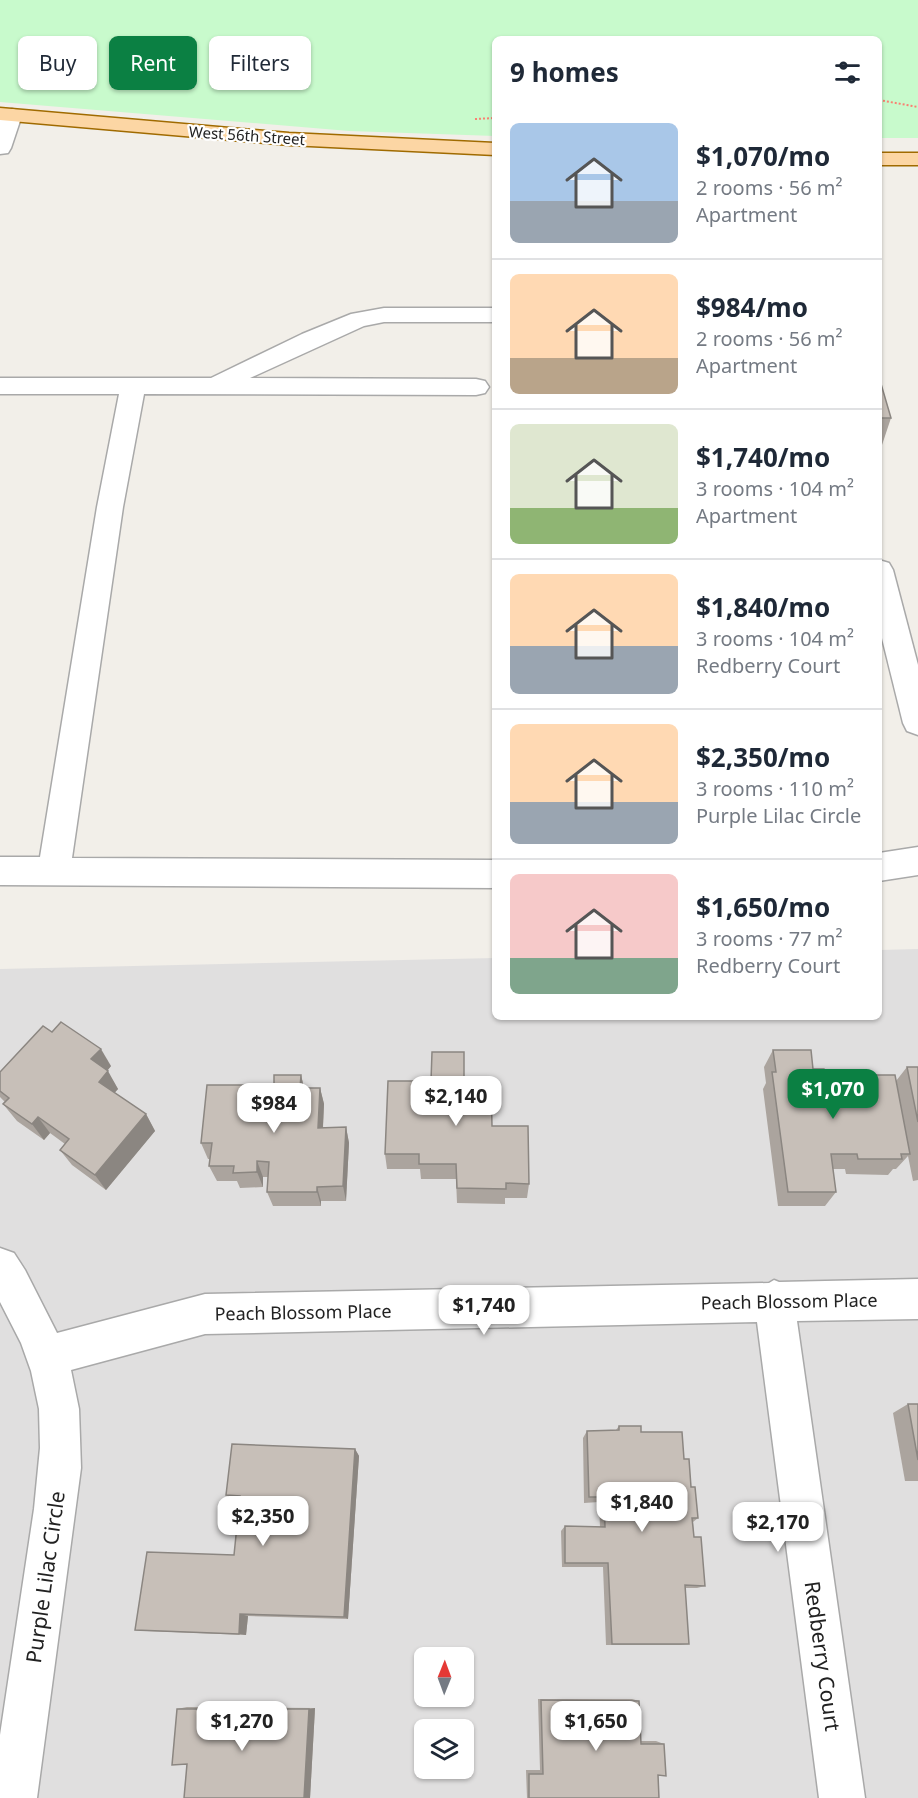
<!DOCTYPE html>
<html lang="en">
<head>
<meta charset="utf-8">
<style>
	body { margin:0; font-family:"Noto Sans",sans-serif; background:#f6f6f7; color:#1f2937; height:100vh; display:flex; flex-direction:column; font-size:22px; white-space:nowrap }
	* { box-sizing:border-box; margin:0 }
	p { font-size:20px; color:#747a83 }
	.icon { flex:none; width:33px; height:33px; fill:none; stroke:currentColor; stroke-width:2; stroke-linecap:round; stroke-linejoin:round }
	.map { position:relative; flex:1; overflow:hidden }
	.drawer { position:absolute; left:492px; top:36px; width:390px; height:984px; display:flex; flex-direction:column; background:#fff; border-radius:9px; box-shadow:0 2px 4px #0004 }
	.drawer>* { flex:none }
	.guide { position:absolute; left:18px; top:36px; width:384px; height:54px; display:flex; gap:12px }
	.needle { width:39px; rotate:1deg }
	.buttons { position:absolute; left:414px; top:1647px; display:grid; gap:12px }
	.buttons a { display:grid; place-items:center; width:60px; height:60px; border-radius:9px; background:#fff; box-shadow:0 2px 4px #0004; font-size:30px }
	.price { position:absolute; translate:-50% -51px; padding:0 14px; border-radius:12px; background:#fff; color:#222; font-size:20px; line-height:39px; filter:drop-shadow(0 2px 3px #0008) }
	.price::after { content:''; position:absolute; left:50%; top:36px; width:18px; height:14px; margin-left:-9px; background:inherit; clip-path:polygon(0 0,100% 0,50% 100%) }
	.price.on { background:#0b8043; color:#fff }
	ul { padding:0; list-style:none }
	li { display:flex; align-items:center; gap:18px; height:150px; padding:0 18px }
	li+li { border-top:2px solid #e0e1e3 }
	li span { display:grid; place-items:center; flex:none; width:168px; height:120px; border-radius:9px; color:#555 }
	li>.icon { margin-inline-start:auto }
	span .icon { width:72px; height:72px; fill:#fffc; stroke-width:1 }
	li b { font-size:26px }
	h2 { display:flex; justify-content:space-between; align-items:center; height:72px; padding:0 18px; font-size:26px }
	.pill { padding:0 21px; border-radius:9px; background:#fff; box-shadow:0 2px 4px #0004; font-size:21px; line-height:54px }
	.pill.on { background:#0b8043; color:#fff }
	.map>svg:first-child { display:block }
	.residential { fill:#e0dfdf; fill-rule:evenodd }
	.park { fill:#c8facc }
	.lines { fill:none; stroke-linecap:round; stroke-linejoin:round }
	.minor-casing { stroke:#a9a9a9; stroke-width:3 }
	.major-casing { stroke:#a06b00; stroke-width:3 }
	.path { stroke:#fa8072; stroke-width:2; stroke-dasharray:2 2; stroke-linecap:butt }
	.minor { fill:#fff; fill-rule:evenodd }
	.major { fill:#fcd6a4; fill-rule:evenodd }
	.wall { fill:#aba49e }
	.shaded-wall { fill:#8b8681 }
	.building { fill:#c7bfb8; stroke:#8b8681; stroke-width:1.5 }
	.labels { text-anchor:middle; dominant-baseline:central; stroke-width:4.5; stroke-linejoin:round; paint-order:stroke }
	.far-street-label { font-size:15px; fill:#222; stroke:#fff }
	.street-label { font-size:18px; fill:#222; stroke:#fff }
	.near-street-label { font-size:21px; fill:#222; stroke:#fff }
</style>
</head>
<body>
<div class="map">
<svg width="918" height="1798" viewBox="0 0 918 1798">
	<rect width="100%" height="100%" fill="#f2efe9"/>
	<path class="residential" d="M918,949v849h-918v-829l495,-11v59h384v-67zM424,1658h40v38h-40zM424,1730h40v38h-40z"/>
	<path class="park" d="M0,0h918v138h-39v-99h-384v97l-146,-5 -349,-29z"/>
	<g class="lines">
		<defs>
			<g id="minor">
				<path d="M12,109l7,2 3,4 -11,33 -3,5 -8,1v-35l5,-8z"/>
				<path d="M384,308h111v14h-111l-20,4 -114,52 226,1 9,2 4,6 -4,6 -9,2 -332,-1 -21,113 -51,351 423,2v28l-495,-3v-28h40l57,-350 22,-113h-119v-16h211l91,-44 49,-20z"/>
				<path d="M879,560l10,3 4,7 25,95v70l-11,-4 -4,-8 -24,-97z"/>
				<path d="M918,847v28l-39,6v-28z"/>
				<path d="M0,1248l14,5 11,17 32,63 148,-39 564,-11 5,-3 5,2 139,-3v40l-121,2 68,477h-46l-62,-476 -552,12 -134,36 8,39 2,59 -44,330h-37v-63l34,-226 6,-61 -1,-39 -8,-38 -10,-28 -21,-41z"/>
			</g>
			<g id="major">
				<path d="M0,108l289,25 206,10v12l-206,-10 -289,-25z"/>
				<rect x="879" y="153" width="39" height="12"/>
			</g>
		</defs>
		<use href="#minor" class="minor-casing"/>
		<use href="#major" class="major-casing"/>
		<g class="path">
			<path d="M879,100l39,7"/>
			<path d="M475,119l20,-1"/>
		</g>
		<use href="#minor" class="minor"/>
		<use href="#major" class="major"/>
	</g>
	<g class="wall">
		<path d="M879,377l12,41 -11,33h-1z"/>
		<path d="M773,1050l52,25 71,6 11,-14h11v113l-5,1 -5,-25 -12,13h-3l-5,6 -42,-1 -1,-5h-12l3,23 -11,14h-47l-15,-117 3,-6 -2,-16z"/>
		<path d="M111,1066l-4,5 11,18 -4,4 32,21 9,17 -49,59 -34,-25 -12,-15 5,-6 -15,-11 -6,7 -27,-19 -14,-17 2,-2 -5,-5v-25z"/>
		<path d="M301,1075l3,13h16l4,16 -1,24 23,-1 3,16 -3,58h-25v5h-48l-6,-14 1,-15h-5v10l-23,1 -3,-7h-20l-8,-15 1,-7h-2l-7,-16 73,-58z"/>
		<path d="M464,1082l65,102 -2,14h-22v6l-48,-1 -1,-24h-35l-1,-10h-33l-2,-15z"/>
		<path d="M908,1404h10v77h-13l-12,-68z"/>
		<path d="M619,1426l22,6 43,27 14,59 -5,4 1,15 11,49 -8,2h-12l4,56 -9,1h-74l-3,-78h-41l-1,-36 4,-5 35,1 -1,-25 -15,1 -1,-65 4,-7 29,-1z"/>
		<path d="M355,1449l4,7 -11,163 -100,-3 -2,19 -99,-4 -12,-1 99,-75 6,-54h-6l-8,-6z"/>
		<path d="M538,1699h94l7,2 2,40h15l8,3 -6,31 1,23h-132l-1,-28h14z"/>
		<path d="M187,1707l128,1 -5,90h-126l3,-34 -10,-55z"/>
	</g>
	<g class="shaded-wall">
		<path d="M101,1049l10,17 -9,11 -11,-18z"/>
		<path d="M108,1071l10,18 -9,10 -10,-17z"/>
		<path d="M301,1075l4,17 -5,-4z"/>
		<path d="M320,1088l4,16 -2,40 -4,-16z"/>
		<path d="M146,1114l9,17 -49,59 -11,-15z"/>
		<path d="M38,1117l12,16 -6,7 -12,-16z"/>
		<path d="M346,1127l3,16 -3,58 -3,-15z"/>
		<path d="M257,1161l6,16v10l-6,-15z"/>
		<path d="M317,1187l4,14v5l-4,-14z"/>
		<path d="M355,1449l4,7 -11,163 -4,-2z"/>
		<path d="M240,1614l8,2 -2,19 -7,-1z"/>
		<path d="M315,1708l-5,90h-6l5,-89z"/>
	</g>
	<g class="building">
		<path d="M879,377l12,41h-12z"/>
		<path d="M61,1022l40,27 -10,10 17,12 -9,11 47,32 -51,61 -35,-25 9,-11 -31,-22 -6,7 -29,-20 6,-6 -9,-7v-19l43,-46 9,6z"/>
		<path d="M773,1050h38l2,19h11l1,6h70l15,79h-9l1,5h-44l-1,-5h-26l5,38h-48l-16,-120h4z"/>
		<path d="M432,1052h32v30h27l1,44h36l1,58 -23,-1v6l-49,-1 -1,-24h-37v-10h-34l3,-73h43z"/>
		<path d="M907,1067h11v55z"/>
		<path d="M274,1075h27l-1,13h20l-2,40 28,-1 -3,59 -26,1v5h-50l2,-30 -12,-1v11l-24,1 1,-7h-25l3,-23h-11l6,-58h67z"/>
		<path d="M908,1404h10v56z"/>
		<path d="M619,1426h22v6h41l2,27h5l2,28h4l3,31h-6l2,19h7l4,49 -20,-1 4,59h-77l-4,-81h-43v-37l40,1 -1,-30h-15l-2,-66 32,-1z"/>
		<path d="M232,1444l123,5 -11,168 -104,-3 -1,20 -104,-4 12,-78 87,3 6,-59 -14,-1z"/>
		<path d="M541,1700l98,1 2,43h23l2,32 -8,-1 1,23h-130v-24h14z"/>
		<path d="M177,1709h132l-5,89h-120l3,-34 -15,1z"/>
	</g>
	<g class="labels">
		<g class="far-street-label">
			<text transform="translate(247 135) rotate(4)">West 56th Street</text>
		</g>
		<g class="street-label">
			<text transform="translate(789 1301) rotate(-1)">Peach Blossom Place</text>
			<text transform="translate(303 1312) rotate(-1)">Peach Blossom Place</text>
		</g>
		<g class="near-street-label">
			<text transform="translate(45 1577) rotate(-82)">Purple Lilac Circle</text>
			<text transform="translate(823 1656) rotate(82)">Redberry Court</text>
		</g>
	</g>
</svg>
<div class="buttons">
<a><svg class="needle" viewBox="-14 -14 28 28"><path d="M0-13l5 13h-10z" fill="#e53935"/><path d="M0 13l5-13h-10z" fill="#747a83"/></svg></a>
<a><svg class="icon" aria-label="layers" viewBox="0 0 24 24"><path d="M12 4l9 5-9 5-9-5zM3 14l9 5 9-5"/></svg></a>
</div>
<b class="price on" style="left:833px;top:1120px">$1,070</b>
<b class="price" style="left:456px;top:1127px">$2,140</b>
<b class="price" style="left:274px;top:1134px">$984</b>
<b class="price" style="left:484px;top:1336px">$1,740</b>
<b class="price" style="left:642px;top:1533px">$1,840</b>
<b class="price" style="left:263px;top:1547px">$2,350</b>
<b class="price" style="left:778px;top:1553px">$2,170</b>
<b class="price" style="left:242px;top:1752px">$1,270</b>
<b class="price" style="left:596px;top:1752px">$1,650</b>
<div class="guide">
<a class="pill">Buy</a>
<a class="pill on">Rent</a>
<a class="pill">Filters</a>
</div>
<section class="drawer">
<h2>9 homes<svg class="icon" aria-label="filters" viewBox="0 0 24 24"><path d="M4 7h16M4 17h16"/><circle cx="9" cy="7" r="2"/><circle cx="15" cy="17" r="2"/></svg></h2>
<ul>
<li><span style="background:linear-gradient(#a9c7e8 65%,#9aa5b1 0)"><svg class="icon" aria-label="home" viewBox="0 0 24 24"><path d="M3 11l9-7 9 7M6 9v11h12V9"/></svg></span><div><b>$1,070/mo</b><p>2 rooms · 56 m²</p><p>Apartment</p></div></li>
<li><span style="background:linear-gradient(#ffd9b3 70%,#b9a48a 0)"><svg class="icon" aria-label="home" viewBox="0 0 24 24"><path d="M3 11l9-7 9 7M6 9v11h12V9"/></svg></span><div><b>$984/mo</b><p>2 rooms · 56 m²</p><p>Apartment</p></div></li>
<li><span style="background:linear-gradient(#dfe7d0 70%,#8fb573 0)"><svg class="icon" aria-label="home" viewBox="0 0 24 24"><path d="M3 11l9-7 9 7M6 9v11h12V9"/></svg></span><div><b>$1,740/mo</b><p>3 rooms · 104 m²</p><p>Apartment</p></div></li>
<li><span style="background:linear-gradient(#ffd9b3 60%,#9aa5b1 0)"><svg class="icon" aria-label="home" viewBox="0 0 24 24"><path d="M3 11l9-7 9 7M6 9v11h12V9"/></svg></span><div><b>$1,840/mo</b><p>3 rooms · 104 m²</p><p>Redberry Court</p></div></li>
<li><span style="background:linear-gradient(#ffd9b3 65%,#9aa5b1 0)"><svg class="icon" aria-label="home" viewBox="0 0 24 24"><path d="M3 11l9-7 9 7M6 9v11h12V9"/></svg></span><div><b>$2,350/mo</b><p>3 rooms · 110 m²</p><p>Purple Lilac Circle</p></div></li>
<li><span style="background:linear-gradient(#f6c9c9 70%,#7fa58c 0)"><svg class="icon" aria-label="home" viewBox="0 0 24 24"><path d="M3 11l9-7 9 7M6 9v11h12V9"/></svg></span><div><b>$1,650/mo</b><p>3 rooms · 77 m²</p><p>Redberry Court</p></div></li>
</ul>
</section>
</div>
</body>
</html>
